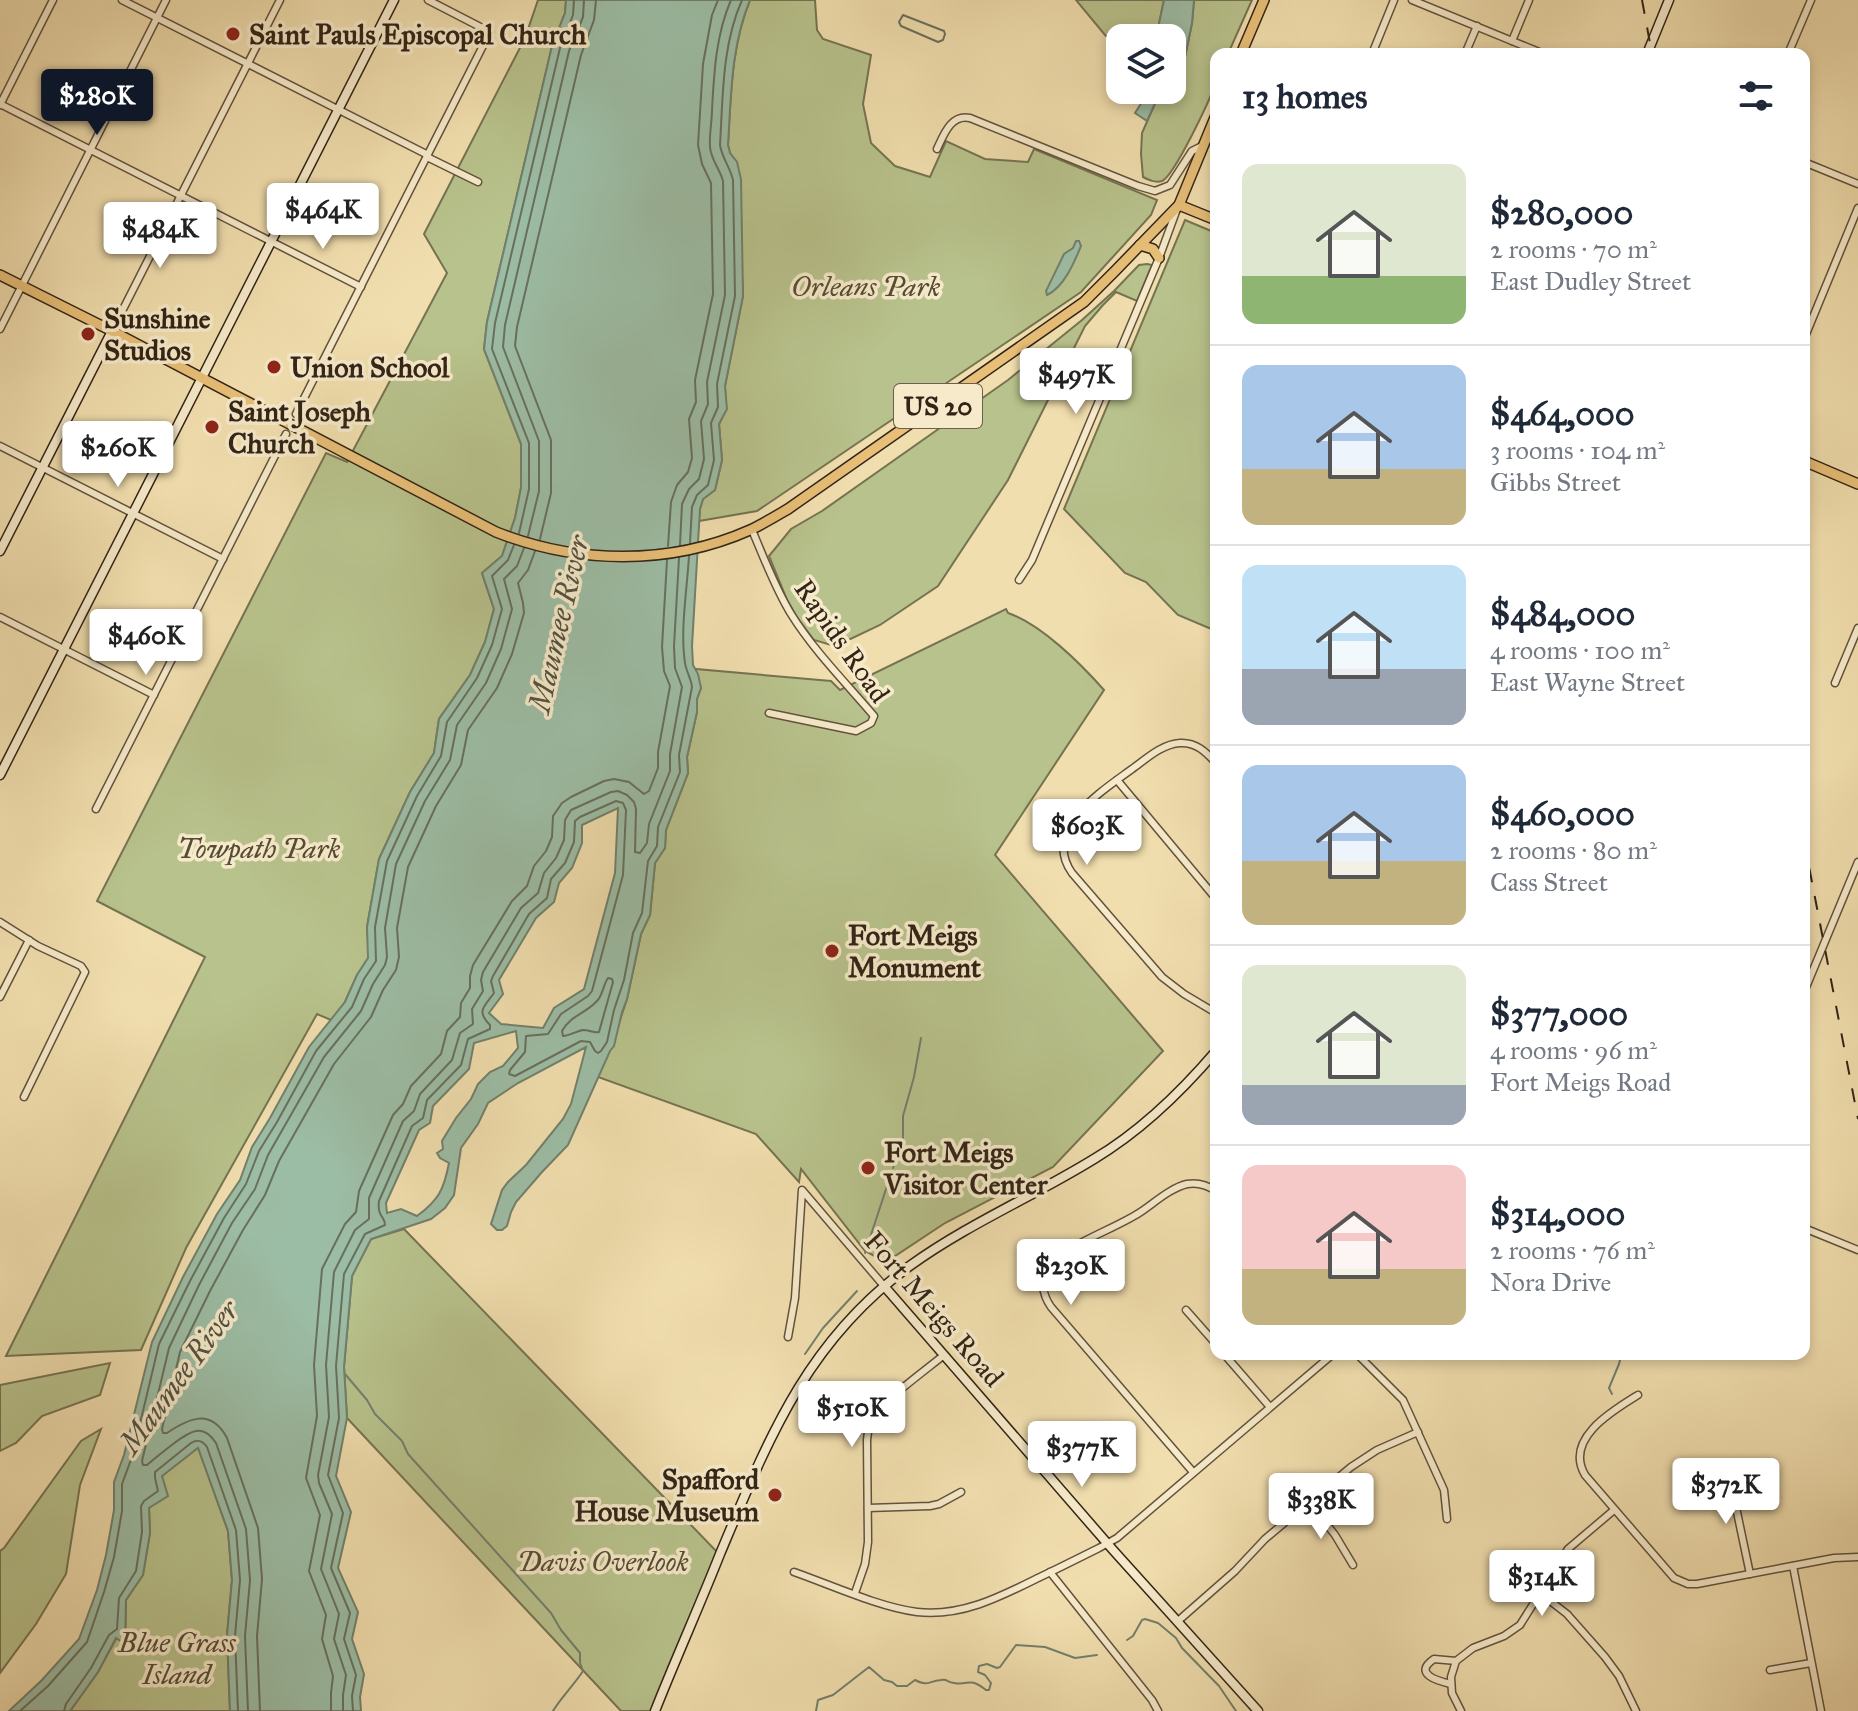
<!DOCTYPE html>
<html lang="en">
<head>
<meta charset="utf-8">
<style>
	body { margin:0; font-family:"IM FELL Great Primer",serif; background:#f6f6f7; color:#1f2937; height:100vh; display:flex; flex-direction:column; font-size:30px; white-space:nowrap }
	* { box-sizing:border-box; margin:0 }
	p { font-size:26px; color:#747a83 }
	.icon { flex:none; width:44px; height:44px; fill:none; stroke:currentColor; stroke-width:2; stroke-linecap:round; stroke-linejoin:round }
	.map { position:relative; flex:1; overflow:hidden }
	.panel { position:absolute; left:1210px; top:48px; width:600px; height:1312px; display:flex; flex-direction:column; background:#fff; border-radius:16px; box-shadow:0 4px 12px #0003 }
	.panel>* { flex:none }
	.buttons { position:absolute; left:1106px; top:24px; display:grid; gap:16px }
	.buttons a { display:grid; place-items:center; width:80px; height:80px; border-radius:16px; background:#fff; box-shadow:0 4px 12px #0003; font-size:40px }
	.price { position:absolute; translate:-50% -68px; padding:0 18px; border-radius:8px; background:#fff; color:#222; font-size:26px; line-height:52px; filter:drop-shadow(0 2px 4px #0008) }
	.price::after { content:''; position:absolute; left:50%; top:48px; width:24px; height:18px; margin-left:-12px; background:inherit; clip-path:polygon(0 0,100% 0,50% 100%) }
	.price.selected { background:#111827; color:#fff }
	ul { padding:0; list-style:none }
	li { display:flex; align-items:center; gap:24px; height:200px; padding:0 32px }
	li+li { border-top:2px solid #e0e1e3 }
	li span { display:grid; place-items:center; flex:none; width:224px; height:160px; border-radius:16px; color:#555 }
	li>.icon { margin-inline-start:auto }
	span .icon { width:96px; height:96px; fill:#fffc; stroke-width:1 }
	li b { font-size:34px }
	h2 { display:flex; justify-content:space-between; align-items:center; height:96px; padding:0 32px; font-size:34px }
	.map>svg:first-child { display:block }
	.green { fill:#b8c28c; stroke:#757352; stroke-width:2 }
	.water { fill:#9cbda5; stroke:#72806c; stroke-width:2; fill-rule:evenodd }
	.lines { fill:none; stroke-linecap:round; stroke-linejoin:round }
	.shore { stroke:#67705e; stroke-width:2 }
	.stream { stroke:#72806c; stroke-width:2 }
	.street-casing { stroke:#62523d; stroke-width:9 }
	.secondary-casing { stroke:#322417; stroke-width:11 }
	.primary-casing { stroke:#322417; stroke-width:12 }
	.street { stroke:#f6eaca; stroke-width:6 }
	.secondary { stroke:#f6eaca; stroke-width:8 }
	.primary { stroke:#e8bf77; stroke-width:9 }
	.rail { stroke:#322417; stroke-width:2; stroke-dasharray:14 14; stroke-linecap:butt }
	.poi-dot { fill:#8f2418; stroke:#f6eaca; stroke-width:3 }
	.labels { text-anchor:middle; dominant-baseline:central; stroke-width:7; stroke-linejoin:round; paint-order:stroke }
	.shield { fill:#f6eaca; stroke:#6d5f4d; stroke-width:2 }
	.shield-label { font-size:26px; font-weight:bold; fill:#322417 }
	.poi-label { font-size:28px; font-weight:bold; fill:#322417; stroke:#f6eaca; text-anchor:start }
	.park-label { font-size:28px; font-style:italic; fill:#544c34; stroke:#f6eaca }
	.street-label { font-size:28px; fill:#322417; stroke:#f6eaca }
	.water-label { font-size:30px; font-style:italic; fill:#525242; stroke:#f6eaca }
</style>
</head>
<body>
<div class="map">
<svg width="1858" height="1711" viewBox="0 0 1858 1711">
	<rect width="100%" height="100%" fill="#f1deae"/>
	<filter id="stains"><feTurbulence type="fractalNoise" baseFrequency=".0025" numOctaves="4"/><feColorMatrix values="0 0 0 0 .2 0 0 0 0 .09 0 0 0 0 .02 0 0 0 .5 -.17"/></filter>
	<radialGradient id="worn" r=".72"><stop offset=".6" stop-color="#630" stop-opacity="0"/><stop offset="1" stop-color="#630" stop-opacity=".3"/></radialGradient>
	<g class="green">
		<path d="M538,0h28l-1,13 -13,33 -65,276 -3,27 37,95v44l-6,30 -13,38 -20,17 12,36 -9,33 -15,33 -31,44 -5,34 -24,39 -31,67 -12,68 2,30 -12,18 -12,27 -14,18 -14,-6 -131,234 -45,102 -135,6 199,-399 -108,-56 229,-448 21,9 100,-189 -23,-39 101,-196z"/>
		<path d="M750,0h65l2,30 6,9 48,16 -8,49 8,39 24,23 35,11 16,-36 39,18 43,3 6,-13 123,51 -6,15 -70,77 -324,219 -58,10 1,-12 3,-10 12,-9 7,-30 -3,-36 7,-15 -1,-23 18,-90 -6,-133 -7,-10 -2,-8c3,-49 3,-99 22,-145z"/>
		<path d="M1076,0h88l-8,38h-36v10l-15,-13z"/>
		<path d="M1194,0h58l-24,54h-12c0,8 1,18 0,26 -3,15 -42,96 -54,101 -7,2 -13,-1 -19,-4l-2,-23 1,-21 19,-43h11v-19l13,-14 7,-34z"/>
		<path d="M1185,220l31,13v398l-38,-16 -32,-33 -21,-9 -61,-64z"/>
		<path d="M1147,264l5,1 -15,36 -21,-9 -13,13 -18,21 -77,154 -70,106 -58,39 -38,18 -11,2 -17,-5 -16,-21 -11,-19 -18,-44 22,-27 31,-18 186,-131 74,-60 32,-29 25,-26z"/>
		<path d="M1006,609l2,4c33,11 73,51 96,77l-109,165 168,196 -110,116 -108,56 -59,39 -21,-11 -64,-82 -2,13 -43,-48 -158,-57 12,-27 17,-51 14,-65 9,-19 5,-52 10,-15 1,-18 22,-57 -1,-16 10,-45v-13l4,-11 -6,-19 136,12 9,9z"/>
		<path d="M404,1229l316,326 -65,156h-34l-274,-293 -3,-51 8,-91 19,-37z"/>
		<path d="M110,1363l-10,32 -58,21 -26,27 -16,8v-66z"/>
		<path d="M101,1429l-21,56 -14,89 -30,50 -36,49v-122l4,-3 77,-107z"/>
		<path d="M198,1447l30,84 4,49 -5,55 3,76h-160l28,-39 19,-35 8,6 1,-43 17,-26 7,-41 -1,-25 13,-32z"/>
	</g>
	<g class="water">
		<path d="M566,0h184c-19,46 -19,96 -22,145l2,8 7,9 4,17 2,117 -18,90 2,23 -8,15 3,36 -7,30 -12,9 -3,10 -8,137 1,19 5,9 3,14 -4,11v13l-10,45 1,16 -22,57 -1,18 -10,15 -5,52 -9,19 -14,65 -5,13 -8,34 -4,5 -42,94 -26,27 -26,30 -5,10 -4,14 -5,4h-5l-6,-6 11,-34 6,-8 18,-17 37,-46 8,-15 15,-57 -68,36 -30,20 -10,21 -17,24 -7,47 -9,13 -14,11 -60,20 -19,37 -8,91 3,51 -11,58 15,36 -13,56 20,44 -6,27 12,35 -4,23 1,14h-131l-3,-76 5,-55 -4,-49 -30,-83 -36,28 6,20 -19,12 1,25 -7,42 -17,25 -1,44 -9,-6 -18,34 -28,39h-61l33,-31 37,-41 18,-49 9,-35 8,-45v-28l10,-27 28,-113 31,-65 34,-63 23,-34 12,-33 18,-29 39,-71 36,-45 12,-27 11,-17 -1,-31 12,-68 31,-67 24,-39 5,-34 31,-44 15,-33 9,-33 -12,-36 20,-17 13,-38 6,-30v-44l-37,-95 3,-27 65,-276 13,-33zM618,808l-3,65 -31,116 -30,19 -11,20 -42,-4 -12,-11 14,-19 -4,-14 37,-62 18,-16 5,-19 13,-15 10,-25v-18zM516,1031l2,17 -15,18 -13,6 -12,12 -7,15 -15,19 -14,23 1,8 -6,4 3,5 9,5c-5,26 -10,37 -32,53l-16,-7 -14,4 -1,-10 33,-73 11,-7 3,-17 36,-37 5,-26z"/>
		<path d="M1164,0h30l-2,23 -7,34 -13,14v-33h-16z"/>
		<path d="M1145,90h16l-14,31 -12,-8 7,-11z"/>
		<path d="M1076,241h3l2,5c-7,17 -17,41 -34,49l-1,-4 18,-37 9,-6z"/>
	</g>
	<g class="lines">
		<g class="shore">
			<path d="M903,15l41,16 1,3 -2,6 -5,2 -37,-16 -2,-4z"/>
			<path d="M519,533l10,-44v-46l-37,-94 3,-26 65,-275 13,-33 1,-15"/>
			<path d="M528,536l11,-45v-50l-36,-94 2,-22 64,-274 14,-34 1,-17"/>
			<path d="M540,539l11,-46v-53l-36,-94 2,-19 64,-272 13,-35 2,-20"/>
			<path d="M690,543l2,-36 5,-12 11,-10 6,-25 -3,-37 7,-16 -1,-23 18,-88 -2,-116c-3,-13 -11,-22 -13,-35 3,-49 2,-100 22,-145"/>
			<path d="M680,545l2,-41 7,-15 10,-10 5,-20 -3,-38 7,-17 -1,-22 18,-87 -2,-114c-3,-12 -12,-21 -13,-34 -1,-12 2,-25 2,-37 2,-37 4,-76 19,-110"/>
			<path d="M668,546l3,-44 6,-17 11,-13 4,-14 -3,-39 7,-17 -1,-22 18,-86 -2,-111 -9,-19 -4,-19 5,-81 9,-49 6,-15"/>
			<path d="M608,978l4,1 1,3 -14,50c-6,1 -9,-2 -16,-2 -7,1 -13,6 -20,6l-1,-5c9,-16 23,-17 35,-30 6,-6 6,-16 11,-23z"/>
			<path d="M20,1711l28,-25 39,-44 17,-50 10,-35 8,-46v-27l10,-27 27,-113 31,-63 34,-63 22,-34 13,-33 18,-29 39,-71 36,-44 12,-28 12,-18 -1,-34 12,-66 30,-65 24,-40 6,-34 30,-44 15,-33 10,-36 -10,-33 16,-16 6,-15"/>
			<path d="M64,1711l2,-7 25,-36 18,-33 8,-6 2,-31 17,-27 6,-39 -1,-26 3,-5 14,-10 -3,-13v-6l36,-29c6,-4 12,-2 16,4l29,83 4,50 -5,56 3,75"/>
			<path d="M248,1711l-3,-75 5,-56 -4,-51 -30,-86c-14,-22 -28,-10 -43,1 -9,7 -18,14 -26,21h-4l-1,-4 27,-113 30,-63 33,-62 23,-34 13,-34 56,-98 37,-46 12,-27 12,-19 2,-8 -2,-29 11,-64 29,-63 25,-41 7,-35 29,-42 15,-34 11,-40 -8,-30 13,-13 7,-18"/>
			<path d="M260,1711l-3,-75 5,-57 -4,-51 -31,-90c-16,-30 -38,-20 -60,-5h-4l-1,-4 18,-77 30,-61 33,-61 22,-35 14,-34 55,-97 37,-47 12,-27 13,-20 3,-13 -2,-29 11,-61 28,-61 25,-41 7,-35 29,-42 15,-34 12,-41 -1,-10 -5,-20 10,-13 7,-19"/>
			<path d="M331,1711v-18l2,-17 -11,-37 4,-24 -17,-44 11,-56 -14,-37 11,-62 -3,-51 8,-96 23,-45 11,-12 3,-21 34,-76 10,-11 8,-18 30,-32 6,-23 13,-14 1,-14 9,-15v-12l3,-11 39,-64 15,-15 7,-20 12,-15 6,-14 1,-21 9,-13 9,-6 33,-16 10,-2 15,3 15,12 5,-3 9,-23v-16l12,-66 -6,-15 -2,-24 5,-87"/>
			<path d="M343,1711v-16l3,-20 -12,-36 5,-25 -18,-45 11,-55 -13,-31 -1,-8 11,-58 -3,-52 8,-93 21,-42 14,-11v-21l34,-77 11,-10 6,-17 32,-34 8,-27 13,-9 -1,-15 11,-18 -2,-11 2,-8 38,-64 17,-15 6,-20 12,-15 8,-18 1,-20 6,-10 40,-18 7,-1 9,4 7,7 2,7 -1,43 5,1 7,-10 2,-19 21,-53v-17l12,-67 -7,-19 -1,-22 5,-88"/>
			<path d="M353,1711l-1,-15 4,-21 -12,-36 6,-26 -19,-45 12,-55 -15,-38 11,-57 -3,-52 8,-92 21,-40 20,-9c0,-9 -8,-8 -6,-24l33,-75 11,-8 4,-18 34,-35 7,-26 22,-10v-4c-14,-14 -6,-18 4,-32l-3,-12 2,-5 36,-62 18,-16 4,-19 14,-16 9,-21 1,-21 5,-4 36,-16 7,2 3,7 -3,65 -31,116 -4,5 -27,18 -13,20 -22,2 -1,16 -15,18 -1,4 6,2 66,-35 9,1 5,9 3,2 3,-2 6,-9 7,-32 10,-30 9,-47 9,-20 6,-52 9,-15 1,-19 22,-55 -1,-17 13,-68c-1,-9 -6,-16 -7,-24 -5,-33 2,-73 4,-107"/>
		</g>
		<g class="stream">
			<path d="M893,1168l10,-28v-24l11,-39 7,-39"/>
			<path d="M865,1253l24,-73"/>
			<path d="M805,1354l18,-26 34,-37"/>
			<path d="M345,1374l22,26 8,14 27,27 6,13 143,159 10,17 19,23v10l3,8c-9,14 -21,25 -30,40"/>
			<path d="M1612,1394l-3,-6 10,-24 2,-8"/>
			<path d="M1127,1640l6,-4 9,-16 3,-1 13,4 18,15 6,10 37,38 17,25"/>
			<path d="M816,1711l2,-11 15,-5 36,-28 15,13 8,2 5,4h10l8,-6c14,7 13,1 26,0 9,-1 3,2 13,3 16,3 14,-7 32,7h3l2,-7 -6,-8 -7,-3 1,-6 8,-2 10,4 3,-1 16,-22 29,2 30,11 22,-3"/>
		</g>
		<defs>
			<g id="street">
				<path d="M122,0l306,155"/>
				<path d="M1412,0l132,54"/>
				<path d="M1512,41l17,-41"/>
				<path d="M1372,54l22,-54"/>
				<path d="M1465,54l12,-28"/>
				<path d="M1788,54l23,-54"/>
				<path d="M0,104l361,183"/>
				<path d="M0,105l53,-105"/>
				<path d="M937,149c7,-15 14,-35 33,-31l168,68 17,5 15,-6 22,-34 12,-6"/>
				<path d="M427,157l51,25"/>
				<path d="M1804,162l54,22"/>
				<path d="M0,329l166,-329"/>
				<path d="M112,331l168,-331"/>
				<path d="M1804,339l54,-131"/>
				<path d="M296,414l194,-382 -62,-32"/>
				<path d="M0,446l223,113"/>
				<path d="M752,530c12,28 23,58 39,84 23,37 55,69 83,102l-3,7 -15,8 -87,-18"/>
				<path d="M1019,580l13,-20 127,-302 18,-49"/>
				<path d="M0,617l154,78"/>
				<path d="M1835,683l23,-55"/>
				<path d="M1216,763c-10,-11 -20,-21 -36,-20 -18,1 -34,16 -48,26 -30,22 -91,60 -60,104l90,104 22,17 32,19"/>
				<path d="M1117,780l96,115"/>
				<path d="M96,809l190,-375"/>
				<path d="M0,922l38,24 43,20 4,6 -61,125"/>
				<path d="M1804,992l54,-130"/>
				<path d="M0,997l29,-57"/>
				<path d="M1804,1228l54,22"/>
				<path d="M1186,1310l30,34"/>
				<path d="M788,1337l7,-39 7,-108 82,96"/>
				<path d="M1224,1354l46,53"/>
				<path d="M1357,1354l46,46 41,90 3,29"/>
				<path d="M1638,1395c-26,16 -74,44 -53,80l89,103 14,6h9l137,-26 24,-1"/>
				<path d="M1193,1472l-142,-165c-9,-13 -11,-28 -3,-41 11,-17 70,-39 91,-53 14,-9 31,-25 48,-29 11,-2 20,1 29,7"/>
				<path d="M1706,1474l22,12 5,7 17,81"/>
				<path d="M1309,1502l26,33 18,30"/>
				<path d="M868,1508l62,-2 9,-2 22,-12"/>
				<path d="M1793,1566l28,145"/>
				<path d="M794,1572c37,13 85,35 123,40 44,5 83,-15 121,-34 21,-10 41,-20 61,-30l18,-10 216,-184"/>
				<path d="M1050,1572l102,128 6,11"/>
				<path d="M855,1593l10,-29 3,-22 -1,-102c1,-7 1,-13 4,-20 9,-17 56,-51 73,-65"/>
				<path d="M1540,1593l27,21 38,43 14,19 17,35"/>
				<path d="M1178,1621l57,-50 30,-32 86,-72 26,-17 41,-18"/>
				<path d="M1770,1670l41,-7"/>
				<path d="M1451,1684c-13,-3 -39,-10 -17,-25l22,2"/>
				<path d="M1461,1711l-9,-18 -1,-16 5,-16 17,-13 31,-12 16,-11 48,-76 46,-39"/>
			</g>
			<g id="secondary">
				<path d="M1647,54l22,-54"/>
				<path d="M0,551l112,-220"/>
				<path d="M0,775l394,-775"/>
				<path d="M884,1286l229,264 145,161"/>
				<path d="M655,1711c21,-53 44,-104 65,-157 48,-114 86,-213 191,-289 57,-41 123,-69 183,-106 47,-28 87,-67 122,-108"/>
			</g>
			<g id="primary">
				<path d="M1241,54l23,-54"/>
				<path d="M1179,205l37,15"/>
				<path d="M1140,245l13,4 6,9"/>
				<path d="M0,275l112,56 384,201c81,32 173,34 254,-2 13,-6 26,-14 38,-21l296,-207 31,-31 64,-66 37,-90"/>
				<path d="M1804,461l54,23"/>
			</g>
		</defs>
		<use href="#street" class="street-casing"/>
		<use href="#secondary" class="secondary-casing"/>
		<use href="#primary" class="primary-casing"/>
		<use href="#street" class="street"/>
		<use href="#secondary" class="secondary"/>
		<use href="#primary" class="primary"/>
		<g class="rail">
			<path d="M1642,0l10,54"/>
			<path d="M1804,841l54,278"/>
		</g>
	</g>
	<g class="poi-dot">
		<circle cx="233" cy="34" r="8"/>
		<circle cx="88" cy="334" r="8"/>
		<circle cx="274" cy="367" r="8"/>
		<circle cx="212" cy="427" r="8"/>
		<circle cx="832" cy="951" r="8"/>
		<circle cx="868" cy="1168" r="8"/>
		<circle cx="775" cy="1495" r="8"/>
	</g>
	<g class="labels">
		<rect class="shield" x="894" y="384" width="88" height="44" rx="6"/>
		<g class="shield-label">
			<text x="938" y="406">US 20</text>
		</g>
		<g class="poi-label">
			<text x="249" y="34">Saint Pauls Episcopal Church</text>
			<text x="104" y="318">Sunshine<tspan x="104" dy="32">Studios</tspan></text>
			<text x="290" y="367">Union School</text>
			<text x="228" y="411">Saint Joseph<tspan x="228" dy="32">Church</tspan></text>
			<text x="848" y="935">Fort Meigs<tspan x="848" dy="32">Monument</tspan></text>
			<text x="884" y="1152">Fort Meigs<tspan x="884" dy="32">Visitor Center</tspan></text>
			<text x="759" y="1479" text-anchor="end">Spafford<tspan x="759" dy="32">House Museum</tspan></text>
		</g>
		<g class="park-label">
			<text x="866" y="286">Orleans Park</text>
			<text x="259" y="848">Towpath Park</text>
			<text x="603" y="1561">Davis Overlook</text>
			<text x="177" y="1642">Blue Grass<tspan x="177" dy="32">Island</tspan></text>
		</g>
		<g class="street-label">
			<text transform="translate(842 641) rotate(55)">Rapids Road</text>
			<text transform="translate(934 1309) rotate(49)">Fort Meigs Road</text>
		</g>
		<g class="water-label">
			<text transform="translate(559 624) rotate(-77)">Maumee River</text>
			<text transform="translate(179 1377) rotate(-54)">Maumee River</text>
		</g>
	</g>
	<rect width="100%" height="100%" filter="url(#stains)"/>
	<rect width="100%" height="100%" fill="url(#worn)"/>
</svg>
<div class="buttons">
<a><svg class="icon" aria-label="layers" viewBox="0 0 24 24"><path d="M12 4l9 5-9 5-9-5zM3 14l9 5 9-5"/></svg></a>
</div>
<b class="price selected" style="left:97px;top:137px">$280K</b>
<b class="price" style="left:323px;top:251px">$464K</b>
<b class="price" style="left:160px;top:270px">$484K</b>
<b class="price" style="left:1076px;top:416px">$497K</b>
<b class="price" style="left:118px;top:489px">$260K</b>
<b class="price" style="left:146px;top:677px">$460K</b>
<b class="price" style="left:1087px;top:867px">$603K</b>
<b class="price" style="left:1071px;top:1307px">$230K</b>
<b class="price" style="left:852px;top:1449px">$510K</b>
<b class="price" style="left:1082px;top:1489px">$377K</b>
<b class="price" style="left:1726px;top:1526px">$372K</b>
<b class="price" style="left:1321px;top:1541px">$338K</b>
<b class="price" style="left:1542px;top:1618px">$314K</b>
<section class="panel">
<h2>13 homes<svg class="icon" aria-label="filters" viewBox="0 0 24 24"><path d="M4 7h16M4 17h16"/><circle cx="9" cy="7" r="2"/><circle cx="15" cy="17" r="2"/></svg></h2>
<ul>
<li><span style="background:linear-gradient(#dfe7d0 70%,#8fb573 0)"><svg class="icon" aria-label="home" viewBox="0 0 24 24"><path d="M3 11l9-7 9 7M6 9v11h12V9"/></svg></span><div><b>$280,000</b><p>2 rooms · 70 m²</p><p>East Dudley Street</p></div></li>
<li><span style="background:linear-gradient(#a9c7e8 65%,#c2b280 0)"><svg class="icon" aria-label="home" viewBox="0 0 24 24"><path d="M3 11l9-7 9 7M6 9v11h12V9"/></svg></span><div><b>$464,000</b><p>3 rooms · 104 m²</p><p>Gibbs Street</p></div></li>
<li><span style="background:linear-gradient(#bfe0f5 65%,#9aa5b1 0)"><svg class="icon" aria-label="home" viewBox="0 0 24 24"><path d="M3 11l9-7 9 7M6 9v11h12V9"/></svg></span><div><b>$484,000</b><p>4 rooms · 100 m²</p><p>East Wayne Street</p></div></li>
<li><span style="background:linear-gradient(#a9c7e8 60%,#c2b280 0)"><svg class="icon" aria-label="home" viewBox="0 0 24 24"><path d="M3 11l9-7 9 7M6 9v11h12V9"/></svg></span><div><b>$460,000</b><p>2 rooms · 80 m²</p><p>Cass Street</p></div></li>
<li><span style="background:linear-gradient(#dfe7d0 75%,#9aa5b1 0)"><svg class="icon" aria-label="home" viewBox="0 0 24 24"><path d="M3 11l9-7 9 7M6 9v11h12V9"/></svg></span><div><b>$377,000</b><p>4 rooms · 96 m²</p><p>Fort Meigs Road</p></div></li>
<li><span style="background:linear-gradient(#f6c9c9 65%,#c2b280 0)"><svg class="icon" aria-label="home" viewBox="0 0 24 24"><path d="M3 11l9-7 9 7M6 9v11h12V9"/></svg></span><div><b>$314,000</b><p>2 rooms · 76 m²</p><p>Nora Drive</p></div></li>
</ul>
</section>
</div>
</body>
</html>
